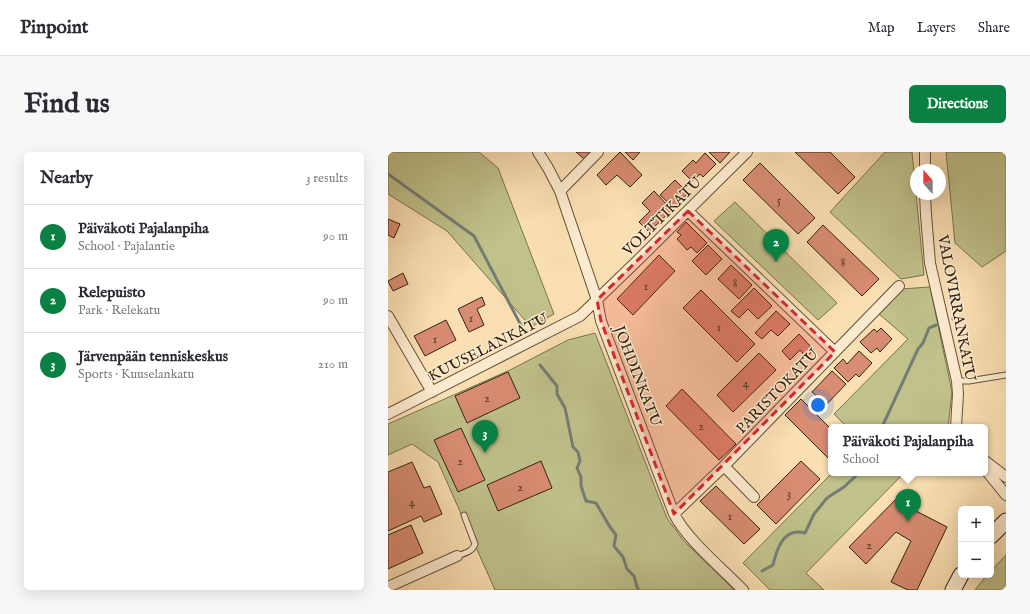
<!DOCTYPE html>
<meta charset="utf-8">
<style>
:root{--surface:#fff;--page:#f7f7f7;--text:#2b2b33;--muted:#7c7c81;--line:#e1e1e2;--accent:#0b8043}
body{margin:0;font-family:"IM FELL English",serif;background:var(--page);color:var(--text)}
.controls{position:absolute;right:12px;bottom:12px;display:grid;overflow:hidden;border-radius:6px;box-shadow:0 4px 16px #0002}
.controls button{width:36px;height:36px;display:grid;place-items:center;padding:0;border:0;border-bottom:1px solid var(--line);background:var(--surface);color:var(--text);font:20px sans-serif}
.compass{position:absolute;left:522px;top:12px;width:36px;height:36px;border-radius:50%;background:var(--surface);box-shadow:0 4px 16px #0002;rotate:339deg}
.you{position:absolute;left:430px;top:253px;width:14px;height:14px;margin:-10px;border:3px solid #fff;border-radius:50%;background:#1a73e8;box-shadow:0 0 0 6px #1a73e833}
.badge{display:grid;place-items:center;width:26px;height:26px;border-radius:50%;background:var(--accent);color:#fff;font-size:13px;font-weight:700}
.pin{position:absolute;translate:-50% -33px;filter:drop-shadow(0 1px 2px #0008)}
.pin::after{content:'';position:absolute;top:21px;width:14px;height:12px;background:inherit;clip-path:polygon(0 0,100% 0,50% 100%)}
.popup{position:absolute;left:440px;top:272px;width:160px;height:52px;box-sizing:border-box;display:grid;place-content:center;border-radius:6px;background:var(--surface);filter:drop-shadow(0 1px 3px #0005);font-size:13px;white-space:nowrap;color:var(--muted)}
.popup b{font-size:15px;color:var(--text)}
.popup::after{content:'';position:absolute;left:50%;top:100%;margin-left:-8px;border:8px solid transparent;border-top-color:var(--surface)}
.list{margin:0;padding:0;list-style:none}
h2{display:flex;justify-content:space-between;align-items:center;height:52px;margin:0;padding:0 16px;font-size:17px}
h2 small{font-size:13px;font-weight:400;color:var(--muted)}
.list li{display:grid;grid-template-columns:26px 1fr auto;gap:12px;align-items:center;box-sizing:border-box;height:64px;padding:0 16px;border-top:1px solid var(--line)}
.list b{display:block;font-size:15px;white-space:nowrap}
.list p{margin:0;font-size:13px;white-space:nowrap;color:var(--muted)}
.list em{font-size:13px;font-style:normal;color:var(--muted)}
.map{position:relative;flex:none;width:618px;height:438px;overflow:hidden;border-radius:6px}
header{display:flex;align-items:center;gap:24px;box-sizing:border-box;height:56px;padding:0 20px;background:var(--surface);border-bottom:1px solid var(--line)}
header strong{font-size:19px}
nav{display:flex;gap:22px;margin-inline-start:auto;font-size:14px}
.intro{display:flex;align-items:center;justify-content:space-between;box-sizing:border-box;height:96px;padding:0 24px}
h1{margin:0;font-size:28px}
.button{padding:10px 18px;border-radius:6px;background:var(--accent);color:#fff;font-size:14px;font-weight:700}
main{display:flex;gap:24px;padding:0 24px}
aside{flex:1;background:var(--surface);border-radius:6px;box-shadow:0 4px 16px #0002}
.map>svg:first-child{display:block}
.green{fill:#c0c18b;stroke:#7a7250}
.lines{fill:none;stroke-linecap:round;stroke-linejoin:round}
.stream{stroke:#757e75;stroke-width:3}
.building{fill:#d88c72;stroke:#332214}
.lane-casing{stroke:#65513c;stroke-width:7}
.street-casing{stroke:#65513c;stroke-width:12}
.secondary-casing{stroke:#332214;stroke-width:17}
.lane{stroke:#fceace;stroke-width:5}
.street{stroke:#fceace;stroke-width:10}
.secondary{stroke:#fceace;stroke-width:15}
.marked{fill:#d62828;fill-opacity:0.2;stroke:#d62828;stroke-width:3;stroke-dasharray:8 5;stroke-linejoin:round}
.labels{text-anchor:middle;stroke-width:3;stroke-linejoin:round;paint-order:stroke}
.number-label{font-size:13px;fill:#5c3c2c}
.street-label{font-size:15px;fill:#332214;stroke:#fceace}
</style>
<header>
<strong>Pinpoint</strong>
<nav><a>Map</a><a>Layers</a><a>Share</a></nav>
</header>
<div class="intro"><h1>Find us</h1><a class="button">Directions</a></div>
<main>
<aside>
<h2>Nearby<small>3 results</small></h2>
<ul class="list">
<li><span class="badge">1</span><div><b>Päiväkoti Pajalanpiha</b><p>School · Pajalantie</p></div><em>90 m</em></li>
<li><span class="badge">2</span><div><b>Relepuisto</b><p>Park · Relekatu</p></div><em>90 m</em></li>
<li><span class="badge">3</span><div><b>Järvenpään tenniskeskus</b><p>Sports · Kuuselankatu</p></div><em>210 m</em></li>
</ul>
</aside>
<div class="map">
<svg width="618" height="438" viewBox="0 0 618 438">
<rect width="100%" height="100%" fill="#fadfb3"/>
<filter id="stains"><feTurbulence type="fractalNoise" baseFrequency=".005" numOctaves="4"/><feColorMatrix values="0 0 0 0 .2 0 0 0 0 .09 0 0 0 0 .02 0 0 0 .5 -.17"/></filter>
<radialGradient id="worn" r=".72"><stop offset=".6" stop-color="#630" stop-opacity="0"/><stop offset="1" stop-color="#630" stop-opacity=".3"/></radialGradient>
<path class="green" d="M0 0H91L110 16 166 162 143 175 59 79 0 42Z
M497 0H524L536 123 513 127 442 60Z
M558 0H618V99L594 115 567 91Z
M347 50 449 151 430 168 326 69Z
M542 135 564 240 560 275H459L446 262 520 187 490 161 513 137Z
M207 181 279 366 295 388 346 438H107L50 310 24 292 0 303V272L122 218 180 188Z
M444 321H516L418 421 436 438H382L355 411Z
M618 403V438H587L599 423H603V419Z"/>
<g class="lines">
<path class="stream" d="M0 22 86 84 137 181
M565 167 570 166
M152 213 169 234V242L177 256 185 295 190 300 192 309 189 316 193 325V334L198 349 208 351 222 375 228 383 226 394 235 405 239 417 246 424 249 435 251 438
M494 275 530 197 535 191 541 176 548 173
M374 419 385 413C389 396 396 375 417 381L426 362 439 346 456 335 471 321"/>
</g>
<path class="building" d="M188 0H202L196 7Z
M232 0 254 23 242 35 229 23 218 33 209 23Z
M237 0H252L245 8Z
M321 0H342L332 11Z
M407 0H442L467 25 450 42Z
M317 1 328 12 315 25 312 22 304 29 294 19 305 8 308 11Z
M372 11 427 66 410 82 355 28Z
M287 28 300 41 286 56 272 43Z
M266 39 284 58 261 80 251 70 262 59 254 51Z
M0 67 12 72 6 86 0 83Z
M298 70 319 91 309 101 303 95 299 98 289 87 293 83 289 80Z
M435 73 491 127 474 144 419 90Z
M320 93 334 107 318 123 304 109Z
M271 103 287 119 245 163 229 147Z
M343 113 364 133 351 147 330 127Z
M15 121 20 132 5 139 0 129Z
M366 136 384 154 370 167 360 157 351 166 343 159Z
M313 138 367 192 349 210 295 156Z
M94 145 97 153 89 157 96 173 81 180 70 157Z
M388 159 402 172 390 184 383 178 374 187 367 181Z
M58 168 68 188 37 204 26 184Z
M493 176 504 187 492 200 489 196 483 201 472 190 486 177 489 180Z
M411 182 426 198 418 205 412 198 402 208 394 199Z
M471 199 484 211 471 225 468 222 460 230 446 216 455 207 459 212Z
M371 201 388 218 345 260 329 243Z
M444 219 458 232 438 253 424 240Z
M120 220 132 246 79 271 67 244Z
M294 237 348 292 331 308 278 254Z
M413 247 443 277V309L397 263Z
M73 276 97 328 70 340 46 288Z
M153 309 164 336 110 359 99 333Z
M413 309 432 327 388 372 369 353Z
M24 310 36 336 42 334 54 362 36 370 33 364 0 379V320Z
M328 334 372 377 356 392 312 349Z
M513 342 528 359 559 375 529 438H520L503 430 523 389 508 380 478 412 461 395Z
M23 373 35 401 0 417V383Z"/>
<g class="lines">
<defs>
<path id="lane" d="M569 229H581L618 223
M69 404C77 401 84 400 87 392L76 363"/>
<path id="street" d="M150 0 160 16 172 39 209 148 213 169 286 362C300 389 334 416 355 438
M537 0V18
M172 39 210 0
M537 42 538 63 542 111 569 229 570 242 568 275
M300 59 447 200
M0 164 44 240
M0 262 192 164 250 108 359 0
M597 309 618 325
M336 314 366 345
M597 317 618 343
M286 362 336 314 511 134
M0 435 69 404"/>
<path id="secondary" d="M603 384 618 369
M565 438 573 423"/>
</defs>
<use href="#lane" class="lane-casing"/>
<use href="#street" class="street-casing"/>
<use href="#secondary" class="secondary-casing"/>
<use href="#lane" class="lane"/>
<use href="#street" class="street"/>
<use href="#secondary" class="secondary"/>
</g>
<path class="marked" d="M300 59 447 200 286 362 213 169 209 148Z"/>
<g class="labels">
<g class="number-label">
<text x="391" y="52">5</text>
<text x="455" y="114">8</text>
<text x="347" y="135">8</text>
<text x="258" y="138">1</text>
<text x="83" y="170">1</text>
<text x="331" y="179">1</text>
<text x="47" y="191">1</text>
<text x="358" y="235">4</text>
<text x="99" y="250">2</text>
<text x="313" y="278">2</text>
<text x="72" y="313">2</text>
<text x="132" y="339">2</text>
<text x="401" y="345">3</text>
<text x="24" y="354">4</text>
<text x="342" y="368">1</text>
<text x="481" y="397">2</text>
</g>
<g class="street-label">
<text transform="translate(274 64) rotate(-45)" y="5">VOLTTIKATU</text>
<text transform="translate(569 156) rotate(79)" y="5">VALOVIRRANKATU</text>
<text transform="translate(100 195) rotate(-27)" y="5">KUUSELANKATU</text>
<text transform="translate(250 224) rotate(69)" y="5">JOHDINKATU</text>
<text transform="translate(389 239) rotate(-46)" y="5">PARISTOKATU</text>
</g>
</g>
<rect width="100%" height="100%" filter="url(#stains)"/>
<rect width="100%" height="100%" fill="url(#worn)"/>
</svg>
<div class="controls">
<button>+</button>
<button>−</button>
</div>
<svg class="compass" viewBox="-18 -18 36 36"><path d="M0-13l5 13h-10z" fill="#e53935"/><path d="M0 13l5-13h-10z" fill="#7c7c81"/></svg>
<div class="you"></div>
<div class="pin badge" style="left:520px;top:370px">1</div>
<div class="popup"><b>Päiväkoti Pajalanpiha</b>School</div>
<div class="pin badge" style="left:388px;top:110px">2</div>
<div class="pin badge" style="left:97px;top:301px">3</div>
</div>
</main>
